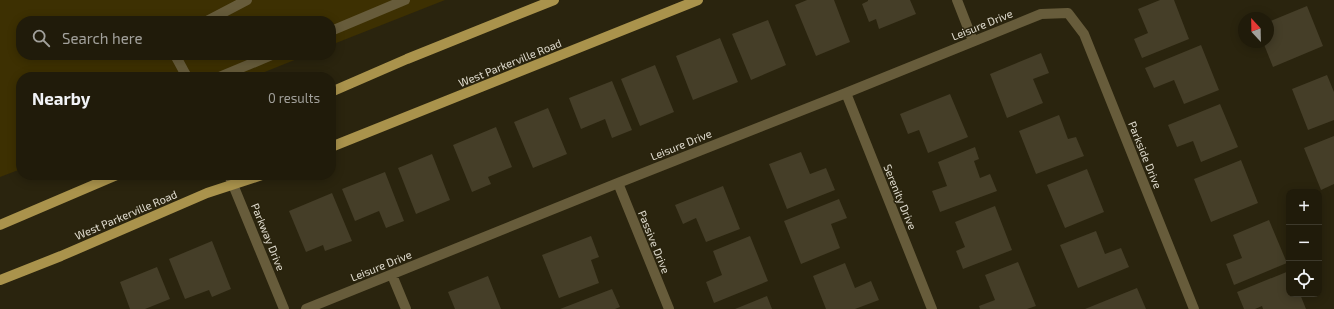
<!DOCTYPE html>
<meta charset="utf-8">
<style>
:root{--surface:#201b0a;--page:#282413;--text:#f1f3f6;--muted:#a2a19c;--line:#3d392b}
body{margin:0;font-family:"Exo 2",sans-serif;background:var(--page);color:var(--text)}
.controls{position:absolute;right:12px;bottom:12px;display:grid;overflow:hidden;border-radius:8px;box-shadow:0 2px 10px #0003}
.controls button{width:36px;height:36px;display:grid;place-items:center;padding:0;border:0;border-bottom:1px solid var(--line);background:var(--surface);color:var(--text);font:20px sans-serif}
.compass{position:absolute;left:1238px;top:12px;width:36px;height:36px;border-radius:50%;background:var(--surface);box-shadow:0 2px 10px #0003;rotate:338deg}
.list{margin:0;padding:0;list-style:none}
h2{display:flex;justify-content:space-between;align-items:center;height:52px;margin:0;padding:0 16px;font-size:17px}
h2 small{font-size:13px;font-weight:400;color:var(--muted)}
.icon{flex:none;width:22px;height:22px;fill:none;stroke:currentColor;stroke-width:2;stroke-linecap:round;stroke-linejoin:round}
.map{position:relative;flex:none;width:1334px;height:309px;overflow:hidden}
.search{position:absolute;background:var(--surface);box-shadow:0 2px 10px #0003;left:16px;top:16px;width:320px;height:44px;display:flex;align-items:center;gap:10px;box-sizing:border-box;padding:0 14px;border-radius:16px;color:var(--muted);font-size:15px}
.panel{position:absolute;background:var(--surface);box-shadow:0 2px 10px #0003;left:16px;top:72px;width:320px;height:108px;border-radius:16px}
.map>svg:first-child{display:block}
.green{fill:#3d3002}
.building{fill:#453e28}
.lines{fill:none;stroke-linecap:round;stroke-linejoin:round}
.minor{stroke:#675c3b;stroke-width:10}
.major{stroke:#aa934c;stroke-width:10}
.labels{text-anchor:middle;stroke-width:3;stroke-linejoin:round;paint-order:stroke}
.street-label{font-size:11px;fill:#e1ddd0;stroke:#2a240e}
</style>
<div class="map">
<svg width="1334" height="309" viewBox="0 0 1334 309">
<rect width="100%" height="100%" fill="#2a240e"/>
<path class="green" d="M0 0H445L331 45V21H21V55H307L252 77H21V169L0 177Z"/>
<path class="building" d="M807 0H834L850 42 816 56 795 5Z
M868 0H910L916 14 879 29 876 19 869 22 862 4 868 1Z
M1160 0H1174L1189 39 1142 58 1134 39 1148 33 1138 9Z
M1307 6 1323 46 1273 67 1263 42H1268V22Z
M768 20 786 65 751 80 732 34Z
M720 38 738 82 693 100 676 56Z
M1201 45 1219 90 1184 104 1174 80 1154 88 1145 68Z
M1041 53 1049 73 1033 79 1043 103 1007 118 990 74Z
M655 65 674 112 640 126 621 79Z
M1327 75 1334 92V120L1308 130 1292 89Z
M612 81 632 130 612 138 605 119 581 129 569 98Z
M950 94 968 137 928 153 919 130 908 134 900 114Z
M1220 104 1238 147 1201 162 1193 141 1177 147 1168 125Z
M548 108 567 154 533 168 514 122Z
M1059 115 1068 139 1076 137 1084 156 1036 174 1019 131Z
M496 127 512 167 488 177 491 184 472 192 453 145Z
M1334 136V184L1321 190 1304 148Z
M975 147 979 159 974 161 980 178 990 174 997 191 940 212 932 191 947 186 938 162Z
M801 152 810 174 826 168 835 190 787 209 769 164Z
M432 154 450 200 416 214 398 168Z
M1241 160 1258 203 1211 222 1194 179Z
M1087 169 1104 212 1065 228 1047 185Z
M385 172 404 221 386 228 379 211 355 221 342 189Z
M723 186 740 229 706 242 696 218 683 224 675 205Z
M332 193 352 241 325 251 323 245 306 252 289 211Z
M839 199 847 218 831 224 840 248 801 264 784 221Z
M995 206 1012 250 963 269 956 251 965 247 955 222Z
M1269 220 1287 263 1234 285 1226 264 1242 258 1233 235Z
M1096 231 1105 254 1121 248 1129 267 1078 288 1060 245Z
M591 236 599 257 591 260 599 283 559 298 542 255Z
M750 236 768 281 714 303 706 282 722 275 713 251Z
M212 241 231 289 212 297 209 290 185 299 169 259Z
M1018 262 1036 306 1027 309H980L979 306 995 300 985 275Z
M845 263 855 288 871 281 879 300 855 309H826L813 276Z
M157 267 170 299 145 309H130L120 282Z
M1289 271V294H1300L1306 309H1263L1262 306 1255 309H1244L1237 292Z
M488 276 501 309H455L448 292Z
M1137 288 1146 309H1085Z
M612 289 620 307 615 309H560Z
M767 296 772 309H735Z"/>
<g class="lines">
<path class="minor" d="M957 0 973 41
M207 21 247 0
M331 31 405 0
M175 55 187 77
M219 77 272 55
M846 93 932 309
M229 175 284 309
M618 183 669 309
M392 275 406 309
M306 309 618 183 846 93 1041 14 1068 13 1084 34 1194 309"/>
<path class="major" d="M331 92 407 59 554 0
M331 147 698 0
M0 225 117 175
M0 280 61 256 207 193 262 175"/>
</g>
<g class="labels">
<g class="street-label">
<text transform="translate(982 25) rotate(-22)" y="4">Leisure Drive</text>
<text transform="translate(510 63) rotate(-22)" y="4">West Parkerville Road</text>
<text transform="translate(681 145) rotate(-22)" y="4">Leisure Drive</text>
<text transform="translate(1145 155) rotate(68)" y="4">Parkside Drive</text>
<text transform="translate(900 197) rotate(68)" y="4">Serenity Drive</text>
<text transform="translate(126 215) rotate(-23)" y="4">West Parkerville Road</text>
<text transform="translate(268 237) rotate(68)" y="4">Parkway Drive</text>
<text transform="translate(654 242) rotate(68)" y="4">Passive Drive</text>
<text transform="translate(381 266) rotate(-22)" y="4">Leisure Drive</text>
</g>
</g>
</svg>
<div class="controls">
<button>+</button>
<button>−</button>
<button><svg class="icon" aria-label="locate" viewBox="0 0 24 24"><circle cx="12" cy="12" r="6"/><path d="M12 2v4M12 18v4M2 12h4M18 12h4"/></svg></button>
</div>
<svg class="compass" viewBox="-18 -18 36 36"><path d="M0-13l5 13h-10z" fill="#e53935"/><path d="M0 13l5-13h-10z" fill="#a2a19c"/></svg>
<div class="search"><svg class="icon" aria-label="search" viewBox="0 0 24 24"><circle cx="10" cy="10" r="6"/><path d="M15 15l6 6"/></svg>Search here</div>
<section class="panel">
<h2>Nearby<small>0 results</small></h2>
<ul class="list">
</ul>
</section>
</div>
